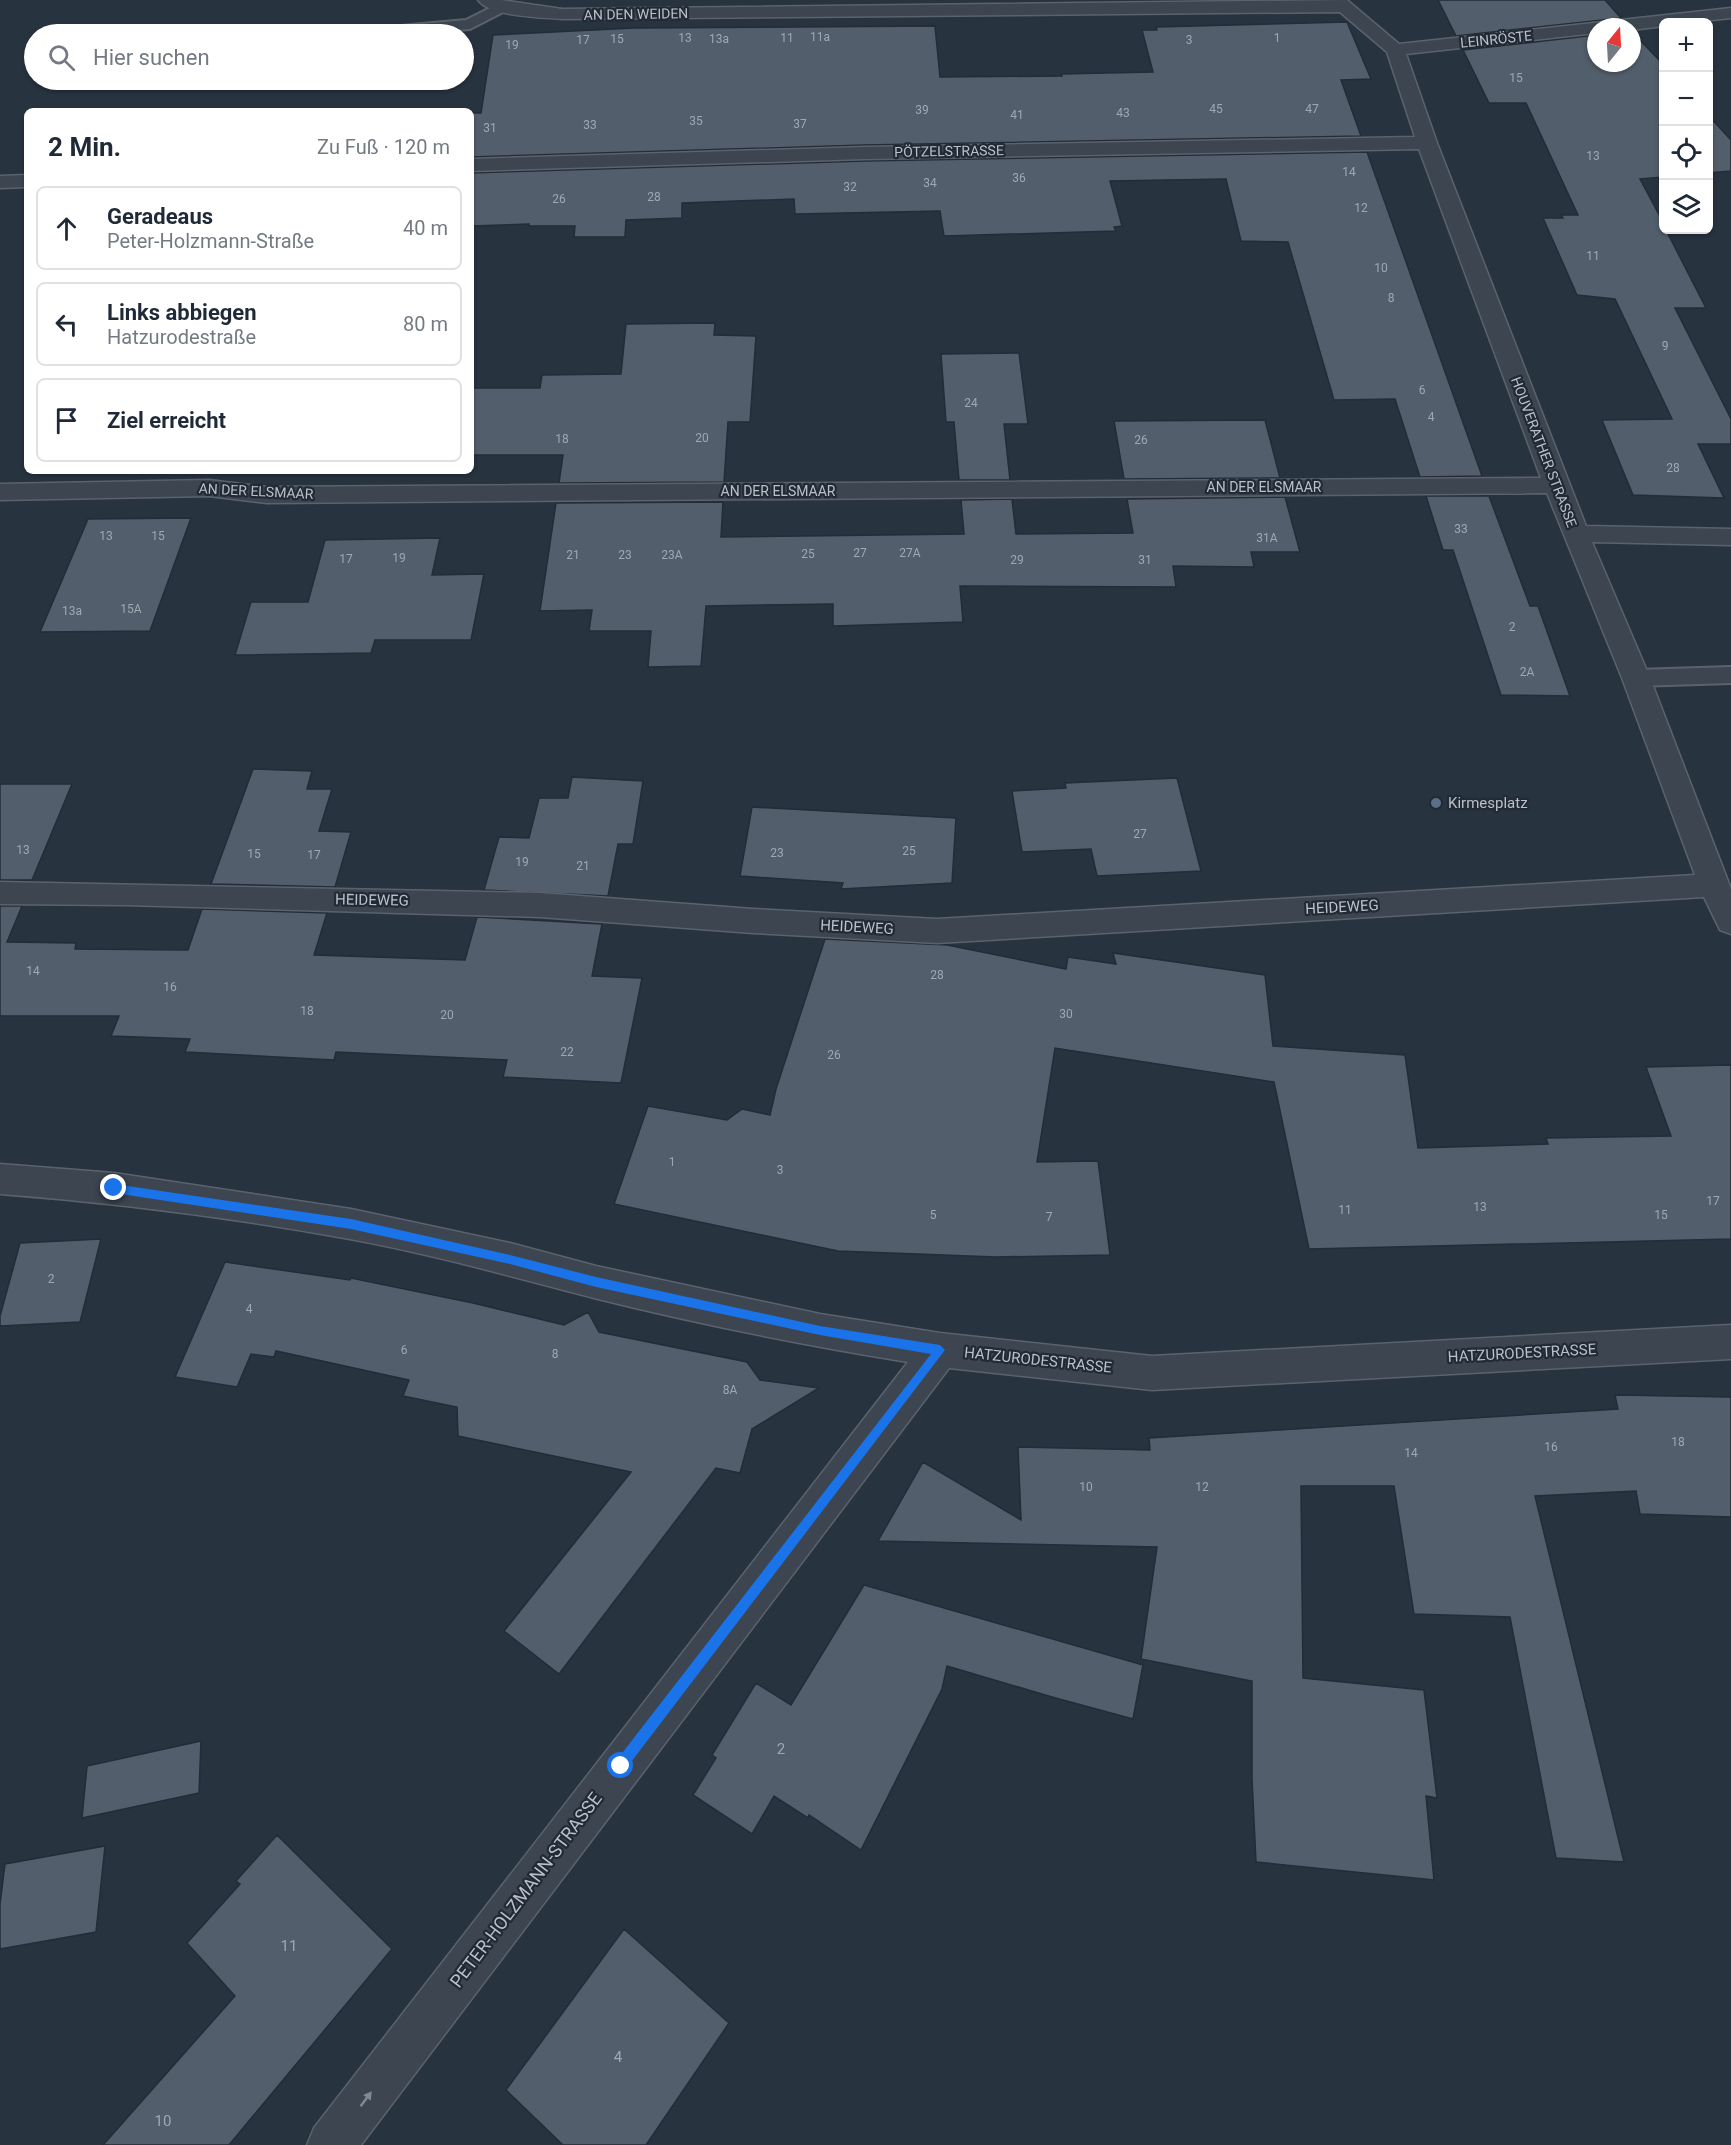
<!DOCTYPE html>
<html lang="de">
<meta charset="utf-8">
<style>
:root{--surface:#fff;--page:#f2f2f3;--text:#1f2937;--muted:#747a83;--line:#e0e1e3}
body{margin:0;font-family:Roboto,sans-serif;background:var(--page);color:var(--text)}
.controls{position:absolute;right:18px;top:18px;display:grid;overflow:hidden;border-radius:9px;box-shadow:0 2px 4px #0004}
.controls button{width:54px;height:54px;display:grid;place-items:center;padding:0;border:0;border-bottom:2px solid var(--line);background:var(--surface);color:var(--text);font:30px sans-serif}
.compass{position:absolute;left:1587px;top:18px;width:54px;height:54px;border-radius:50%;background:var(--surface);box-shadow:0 2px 4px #0004;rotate:18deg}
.stop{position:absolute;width:18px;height:18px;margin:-14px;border:4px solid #1a73e8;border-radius:50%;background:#fff}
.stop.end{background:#1a73e8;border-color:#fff;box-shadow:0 2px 6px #0008}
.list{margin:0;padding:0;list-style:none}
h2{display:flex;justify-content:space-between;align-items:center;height:78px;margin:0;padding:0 24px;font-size:26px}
h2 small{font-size:20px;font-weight:400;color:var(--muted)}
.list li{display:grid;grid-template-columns:39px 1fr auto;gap:18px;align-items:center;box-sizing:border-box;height:84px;margin:0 12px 12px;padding:0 12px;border:2px solid var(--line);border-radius:9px}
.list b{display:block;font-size:22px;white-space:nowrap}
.list p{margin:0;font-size:20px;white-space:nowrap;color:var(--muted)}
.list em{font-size:20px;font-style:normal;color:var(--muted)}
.icon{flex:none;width:33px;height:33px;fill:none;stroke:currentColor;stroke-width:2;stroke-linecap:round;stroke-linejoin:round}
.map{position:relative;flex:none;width:1731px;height:2145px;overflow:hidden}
.search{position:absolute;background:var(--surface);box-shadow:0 2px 4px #0004;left:24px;top:24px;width:450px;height:66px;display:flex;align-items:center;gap:15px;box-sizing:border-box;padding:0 21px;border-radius:33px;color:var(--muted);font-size:22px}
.panel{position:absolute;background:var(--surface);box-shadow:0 2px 4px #0004;left:24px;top:108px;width:450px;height:366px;border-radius:9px}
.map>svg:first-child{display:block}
.building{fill:#525e6b;stroke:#232c37;stroke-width:1.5}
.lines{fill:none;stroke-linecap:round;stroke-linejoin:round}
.lane-casing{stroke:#5a636d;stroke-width:4}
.street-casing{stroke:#5a636d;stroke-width:3}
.lane{fill:#3c4550;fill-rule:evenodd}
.street{fill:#3c4550;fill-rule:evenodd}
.oneway{fill:#818993}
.route{fill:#1a73e8}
.service-dot{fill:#5c6f8a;stroke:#212a35;stroke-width:2}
.labels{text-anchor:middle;stroke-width:4.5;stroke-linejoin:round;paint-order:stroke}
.number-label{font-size:12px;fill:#9fa8b2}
.far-street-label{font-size:14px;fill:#b9c0ca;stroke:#212a35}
.poi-label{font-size:15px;fill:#b9c0ca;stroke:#212a35;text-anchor:start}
.street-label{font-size:15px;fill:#b9c0ca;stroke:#212a35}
.near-number-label{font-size:15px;fill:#9fa8b2}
.near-street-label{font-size:18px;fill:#b9c0ca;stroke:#212a35}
</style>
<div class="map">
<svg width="1731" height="2145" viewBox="0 0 1731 2145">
<rect width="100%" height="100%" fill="#283340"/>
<path class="building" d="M1438 0H1605L1621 18 1456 36Z
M1347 22 1371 79 1341 80 1361 136 865 145 471 157V113H481L493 35 634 28 935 26 940 77 1062 76 1061 74 1153 72 1142 30H1157L1156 27Z
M1632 32 1664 65V177L1640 179 1664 224V230H1666L1706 308H1675L1731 419V444H1698L1724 498 1633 495 1602 420 1672 419 1615 299 1577 295 1543 218H1563L1561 215H1578L1526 103H1489L1463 50 1596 35V63H1632Z
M1708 115 1731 140V171L1708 173Z
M1367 152 1482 476 1420 477 1395 399 1334 400 1288 242 1241 241 1226 179 1110 181 1122 226 1114 227 1116 231 944 236 940 211 795 214 794 199 682 203V218L626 220 625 237H574L575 226H529V224L471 226V173L865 161Z
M715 323 714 335 756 336 750 422H728L724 482 559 483 563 455H471V388H540L542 375 621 374 626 324Z
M1019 353 1028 424H1004L1010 480H959L954 422H946L941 354Z
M1265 420 1280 478 1124 479 1114 421Z
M1426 496H1489L1530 606H1538L1570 696 1501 695 1453 550H1443Z
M1285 497 1300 552H1251L1254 567 1173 566 1176 587 960 586 963 622 833 626V604L706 606 701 666 648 667 651 631H589L592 610 540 611 556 503 723 502 721 537 964 534 961 500 1012 499 1016 534 1133 533 1127 499Z
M191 518 150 631 40 632 88 519Z
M440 538 432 575 484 574 471 640H375L371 653 235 655 251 602H308L325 540Z
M253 769 312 771 307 789H332L319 831 351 832 335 887 211 884Z
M572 777 643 781 633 844H618L608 896 484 890 499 837 529 838 539 798H568Z
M1177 778 1201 871 1097 876 1091 849 1022 852 1012 791 1066 788 1065 783Z
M0 784H72L32 880H0Z
M752 807 956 818 952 883 841 889 843 883 740 876Z
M0 906H22L7 942 76 943 75 949 188 950 202 909 327 913 314 955 465 960 477 917 602 924 592 976 642 978 621 1083 503 1077 507 1060 336 1052 334 1060 185 1052 190 1039 111 1036 119 1016H0Z
M825 939 947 945 1066 969 1068 957 1116 964 1113 953 1265 975 1273 1046 1405 1055 1418 1148 1548 1144 1546 1138 1671 1136 1646 1067 1731 1065V1239L1309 1249 1274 1082 1055 1048 1037 1162 1098 1161 1110 1255 996 1257 838 1251 614 1204 648 1106 727 1120 742 1109 770 1115 776 1089Z
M101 1239 80 1322 0 1326V1316L20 1243Z
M225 1262 350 1280 351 1278 473 1303 564 1325 588 1312 599 1332 747 1362 760 1380 819 1388 752 1429 740 1473 716 1468 559 1674 504 1631 631 1472 458 1436 457 1407 403 1396 409 1380 276 1351 274 1357 251 1354 237 1387 175 1377Z
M1615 1395 1731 1397V1517L1640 1514 1636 1491 1535 1496 1624 1862 1556 1858 1510 1617 1414 1614 1394 1486H1301L1303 1678 1424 1690 1437 1798 1426 1796 1434 1880 1256 1862 1252 1779V1681L1141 1659 1157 1547 878 1541 923 1462 1021 1520 1018 1447 1150 1450 1149 1438 1618 1409Z
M864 1585 1143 1665 1133 1719 1052 1697 947 1666 942 1689 861 1850 809 1815 808 1818 774 1796 752 1834 693 1795 716 1758 712 1755 756 1683 791 1705Z
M201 1741 199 1793 82 1818 87 1766Z
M277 1835 392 1949 229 2145H103L235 1996 187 1943 240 1884 236 1881Z
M105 1846 96 1932 0 1949V1904L5 1864Z
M624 1929 729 2023 646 2145H563L506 2090Z"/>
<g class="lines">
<defs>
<path id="lane" d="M502 2 510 7 507 10 470 29 410 34H359L367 29 466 20Z
M1731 667V683L1636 686 1628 684 1624 678 1628 672 1636 670Z"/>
<path id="street" d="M478 0H501L562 9 1347 0 1399 44 1731 8V18L1694 22H1664V26L1632 30V27H1596V33L1406 54 1437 143 1586 526 1731 529V545L1592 542 1650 678 1731 889V934L1720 930 1704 897 937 943 753 933 540 917 126 905 0 904V882L540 893 753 909 937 919 1695 875 1622 678 1547 493 267 503 209 496 0 500V484L209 480 267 487 1541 478 1419 149 865 159 471 171V159L865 147 1415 137 1387 52 1340 12 562 19C541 17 491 17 478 0Z
M27 175V187L0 188V176Z
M0 1164 114 1173 351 1209 510 1243 596 1266 820 1314 940 1333 1152 1356 1731 1325V1359L1152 1390 949 1368 361 2145H307L314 2128 908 1362C803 1345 698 1324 594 1298 513 1277 432 1254 350 1239 234 1218 117 1203 0 1194Z"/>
</defs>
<use href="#lane" class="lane-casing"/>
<use href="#street" class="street-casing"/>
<use href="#lane" class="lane"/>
<use href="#street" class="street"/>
</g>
<defs><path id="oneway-solid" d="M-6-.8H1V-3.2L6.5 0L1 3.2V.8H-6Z" transform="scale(1.5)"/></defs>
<use class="oneway" href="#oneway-solid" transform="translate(366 2099) rotate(-53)"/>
<path class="route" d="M114 1184 351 1219 510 1255 596 1277 820 1326 940 1345 945 1350 625 1770 621 1772 616 1770 615 1766 616 1761 931 1354 820 1335 596 1287 510 1264 351 1229 114 1193 109 1188Z"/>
<circle class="service-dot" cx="1436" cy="803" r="6"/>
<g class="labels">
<g class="number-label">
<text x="820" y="41">11a</text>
<text x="685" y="42">13</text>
<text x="787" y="42">11</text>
<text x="1277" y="42">1</text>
<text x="617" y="43">15</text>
<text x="719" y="43">13a</text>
<text x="583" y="44">17</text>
<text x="1189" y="44">3</text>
<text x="512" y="49">19</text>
<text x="1516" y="82">15</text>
<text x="1216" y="113">45</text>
<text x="1312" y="113">47</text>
<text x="922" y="114">39</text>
<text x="1123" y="117">43</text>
<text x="1017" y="119">41</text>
<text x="696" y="125">35</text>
<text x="800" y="128">37</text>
<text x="590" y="129">33</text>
<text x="490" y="132">31</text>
<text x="1593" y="160">13</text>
<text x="1349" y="176">14</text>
<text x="1019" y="182">36</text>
<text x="930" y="187">34</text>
<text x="850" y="191">32</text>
<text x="654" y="201">28</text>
<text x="559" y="203">26</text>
<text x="1361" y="212">12</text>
<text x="1593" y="260">11</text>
<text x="1381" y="272">10</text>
<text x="1391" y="302">8</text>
<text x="1665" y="350">9</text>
<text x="1422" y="394">6</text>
<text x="971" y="407">24</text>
<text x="1431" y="421">4</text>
<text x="702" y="442">20</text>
<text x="562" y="443">18</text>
<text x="1141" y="444">26</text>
<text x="1673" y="472">28</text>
<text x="1461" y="533">33</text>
<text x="106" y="540">13</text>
<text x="158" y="540">15</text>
<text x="1267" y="542">31A</text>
<text x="860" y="557">27</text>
<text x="910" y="557">27A</text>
<text x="808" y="558">25</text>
<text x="573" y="559">21</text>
<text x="625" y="559">23</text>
<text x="672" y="559">23A</text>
<text x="399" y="562">19</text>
<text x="346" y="563">17</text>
<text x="1017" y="564">29</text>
<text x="1145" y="564">31</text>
<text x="131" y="613">15A</text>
<text x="72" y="615">13a</text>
<text x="1512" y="631">2</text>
<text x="1527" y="676">2A</text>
<text x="1140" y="838">27</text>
<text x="23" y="854">13</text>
<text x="909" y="855">25</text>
<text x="777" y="857">23</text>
<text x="254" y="858">15</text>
<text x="314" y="859">17</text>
<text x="522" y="866">19</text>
<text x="583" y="870">21</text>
<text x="33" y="975">14</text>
<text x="937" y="979">28</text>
<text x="170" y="991">16</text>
<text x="307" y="1015">18</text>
<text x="1066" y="1018">30</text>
<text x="447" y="1019">20</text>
<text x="567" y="1056">22</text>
<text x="834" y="1059">26</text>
<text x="672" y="1166">1</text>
<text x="780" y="1174">3</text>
<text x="1713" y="1205">17</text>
<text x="1480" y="1211">13</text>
<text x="1345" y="1214">11</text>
<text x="933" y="1219">5</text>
<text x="1661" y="1219">15</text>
<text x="1049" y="1221">7</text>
<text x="51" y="1283">2</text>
<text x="249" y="1313">4</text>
<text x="404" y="1354">6</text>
<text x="555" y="1358">8</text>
<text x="730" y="1394">8A</text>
<text x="1678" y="1446">18</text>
<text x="1551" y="1451">16</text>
<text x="1411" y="1457">14</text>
<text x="1086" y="1491">10</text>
<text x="1202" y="1491">12</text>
</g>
<g class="far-street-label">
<text transform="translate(636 14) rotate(-1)" y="5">AN DEN WEIDEN</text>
<text transform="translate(1496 39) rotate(-6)" y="5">LEINRÖSTE</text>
<text transform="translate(949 151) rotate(-1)" y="5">PÖTZELSTRASSE</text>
<text transform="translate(1544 452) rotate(69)" y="5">HOUVERATHER STRASSE</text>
<text x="1264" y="492">AN DER ELSMAAR</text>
<text transform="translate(256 491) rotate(3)" y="5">AN DER ELSMAAR</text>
<text x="778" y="496">AN DER ELSMAAR</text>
</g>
<g class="poi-label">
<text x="1448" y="808">Kirmesplatz</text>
</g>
<g class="street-label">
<text transform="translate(372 900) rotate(1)" y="5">HEIDEWEG</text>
<text transform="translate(1342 907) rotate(-3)" y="5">HEIDEWEG</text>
<text transform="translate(857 927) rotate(3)" y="5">HEIDEWEG</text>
<text transform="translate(1522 1353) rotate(-3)" y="5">HATZURODESTRASSE</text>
<text transform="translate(1038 1360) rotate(6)" y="5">HATZURODESTRASSE</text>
</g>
<g class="near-number-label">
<text x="781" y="1754">2</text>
<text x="289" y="1951">11</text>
<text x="618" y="2062">4</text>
<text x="163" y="2126">10</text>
</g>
<g class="near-street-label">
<text transform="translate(526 1890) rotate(-53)" y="6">PETER-HOLZMANN-STRASSE</text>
</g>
</g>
</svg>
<div class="controls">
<button>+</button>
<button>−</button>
<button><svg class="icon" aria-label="locate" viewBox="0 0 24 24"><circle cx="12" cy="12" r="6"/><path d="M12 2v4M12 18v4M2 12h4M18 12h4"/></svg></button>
<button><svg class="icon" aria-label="layers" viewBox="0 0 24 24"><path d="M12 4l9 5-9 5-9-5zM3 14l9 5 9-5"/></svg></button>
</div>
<svg class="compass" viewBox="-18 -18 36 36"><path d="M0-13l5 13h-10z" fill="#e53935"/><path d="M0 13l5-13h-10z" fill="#747a83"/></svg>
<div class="stop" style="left:621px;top:1766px"></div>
<div class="stop end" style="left:114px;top:1188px"></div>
<div class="search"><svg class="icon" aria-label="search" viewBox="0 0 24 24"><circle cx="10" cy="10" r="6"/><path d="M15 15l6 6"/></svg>Hier suchen</div>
<section class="panel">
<h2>2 Min.<small>Zu Fuß · 120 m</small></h2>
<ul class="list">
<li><svg class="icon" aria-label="ahead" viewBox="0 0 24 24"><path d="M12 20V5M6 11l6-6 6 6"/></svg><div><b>Geradeaus</b><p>Peter-Holzmann-Straße</p></div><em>40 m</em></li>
<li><svg class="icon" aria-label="left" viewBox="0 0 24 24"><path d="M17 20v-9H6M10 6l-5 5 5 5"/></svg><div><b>Links abbiegen</b><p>Hatzurodestraße</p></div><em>80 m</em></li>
<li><svg class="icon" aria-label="arrive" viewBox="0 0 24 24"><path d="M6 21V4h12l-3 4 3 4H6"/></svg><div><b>Ziel erreicht</b></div></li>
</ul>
</section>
</div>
